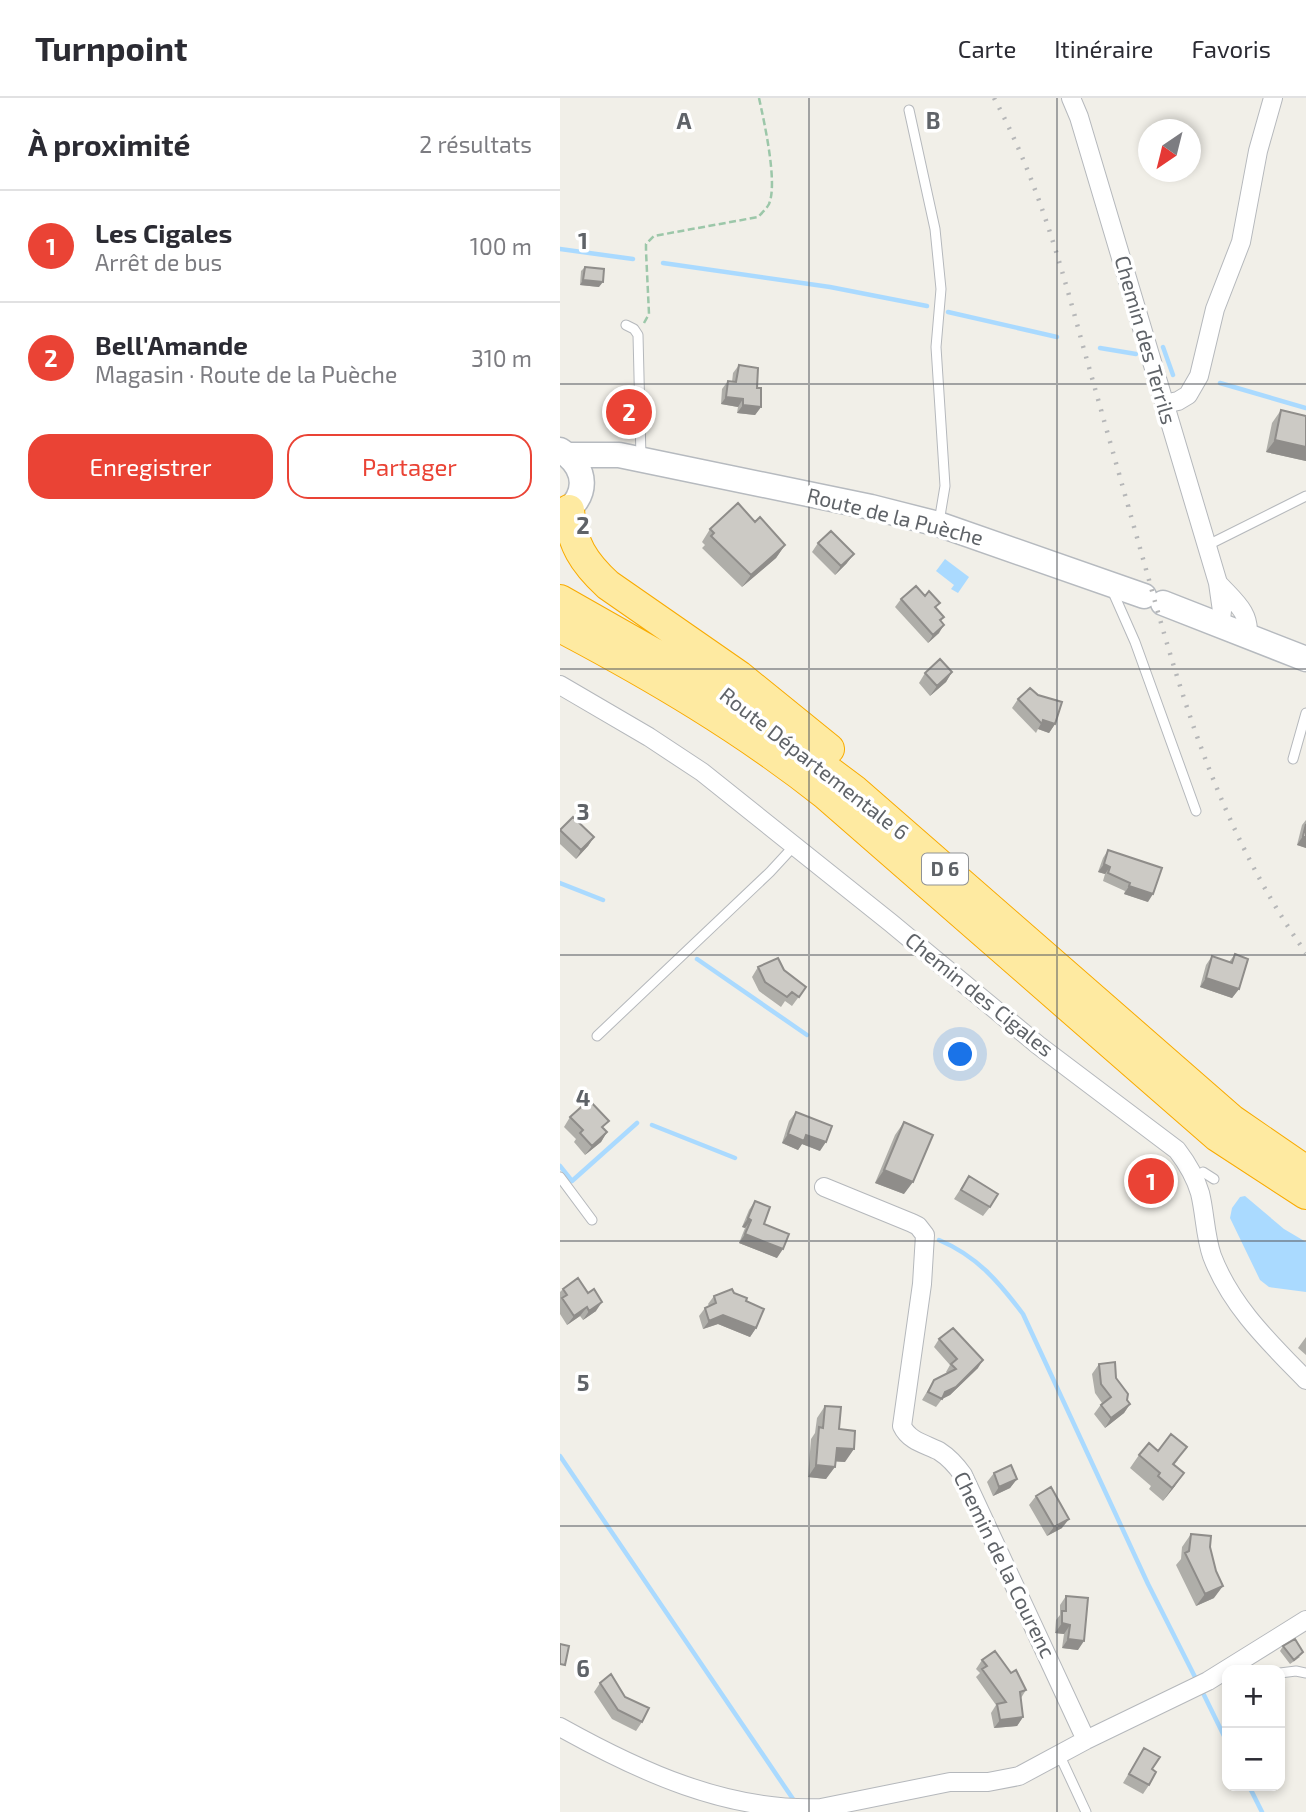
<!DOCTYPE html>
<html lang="fr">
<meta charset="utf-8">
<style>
:root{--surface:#fff;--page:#f2f2f3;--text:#2b2b33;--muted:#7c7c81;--line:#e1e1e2;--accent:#ea4335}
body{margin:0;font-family:"Exo 2",sans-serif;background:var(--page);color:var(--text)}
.controls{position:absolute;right:21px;bottom:21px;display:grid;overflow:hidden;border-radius:14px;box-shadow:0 4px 10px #0003}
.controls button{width:63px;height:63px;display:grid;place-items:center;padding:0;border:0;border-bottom:2px solid var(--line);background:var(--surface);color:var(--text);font:35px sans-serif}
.compass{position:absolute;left:578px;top:21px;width:63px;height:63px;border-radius:50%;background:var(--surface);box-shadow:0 4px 10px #0003;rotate:215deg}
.you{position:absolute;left:401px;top:957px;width:24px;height:24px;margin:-18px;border:5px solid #fff;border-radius:50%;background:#1a73e8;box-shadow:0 0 0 10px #1a73e833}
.badge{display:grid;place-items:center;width:46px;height:46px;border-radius:50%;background:var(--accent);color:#fff;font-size:23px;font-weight:700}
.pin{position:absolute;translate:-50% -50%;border:4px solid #fff;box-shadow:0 2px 7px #0006}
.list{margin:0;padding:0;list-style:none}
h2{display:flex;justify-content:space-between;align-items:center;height:91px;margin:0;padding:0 28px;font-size:30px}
h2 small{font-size:23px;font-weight:400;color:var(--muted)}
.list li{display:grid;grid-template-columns:46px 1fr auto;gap:21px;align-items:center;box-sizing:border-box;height:112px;padding:0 28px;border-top:2px solid var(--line)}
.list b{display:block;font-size:26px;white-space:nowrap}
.list p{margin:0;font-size:23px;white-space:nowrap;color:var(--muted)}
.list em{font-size:23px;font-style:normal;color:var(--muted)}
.actions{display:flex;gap:14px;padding:21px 28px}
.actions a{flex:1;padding:16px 0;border:2px solid var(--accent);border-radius:21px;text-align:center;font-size:24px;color:var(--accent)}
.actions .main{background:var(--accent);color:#fff}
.map{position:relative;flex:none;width:746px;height:1714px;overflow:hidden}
header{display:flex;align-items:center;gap:42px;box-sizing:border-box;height:98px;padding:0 35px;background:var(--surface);border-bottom:2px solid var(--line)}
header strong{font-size:33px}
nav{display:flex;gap:38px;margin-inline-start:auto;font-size:24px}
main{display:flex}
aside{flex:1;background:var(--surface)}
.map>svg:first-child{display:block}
.water{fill:#aadaff}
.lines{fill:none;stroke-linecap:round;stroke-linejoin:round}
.stream{stroke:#aadaff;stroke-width:4.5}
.service-casing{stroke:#b5b8bc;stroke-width:11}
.minor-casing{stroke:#b5b8bc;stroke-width:20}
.secondary-casing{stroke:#b6babf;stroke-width:27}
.trunk-casing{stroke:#f9ab00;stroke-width:32}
.path{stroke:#9cc7a9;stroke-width:2.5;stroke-dasharray:7 3.5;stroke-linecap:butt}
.service{stroke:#fff;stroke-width:9}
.minor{stroke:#fff;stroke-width:18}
.secondary{stroke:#fff;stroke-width:24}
.trunk{stroke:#feeaa1;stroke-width:30}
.rail{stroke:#b6b7b8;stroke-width:4.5;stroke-dasharray:2 9;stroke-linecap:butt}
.wall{fill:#afaea9}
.shaded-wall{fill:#8f8d8a}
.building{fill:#cccac5;stroke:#8f8d8a;stroke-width:2}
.grid{fill:none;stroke:#5f6368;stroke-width:2;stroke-opacity:0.55}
.labels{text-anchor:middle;stroke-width:7;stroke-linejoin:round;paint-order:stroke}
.shield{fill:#fff;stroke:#8f9295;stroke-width:2}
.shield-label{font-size:19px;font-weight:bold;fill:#5f6368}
.street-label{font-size:21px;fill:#5f6368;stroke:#fff}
.grid-label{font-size:23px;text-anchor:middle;font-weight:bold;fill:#5f6368;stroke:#fff;stroke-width:7;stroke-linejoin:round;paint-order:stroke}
</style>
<header>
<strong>Turnpoint</strong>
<nav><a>Carte</a><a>Itinéraire</a><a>Favoris</a></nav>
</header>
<main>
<aside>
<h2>À proximité<small>2 résultats</small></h2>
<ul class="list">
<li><span class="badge">1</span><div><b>Les Cigales</b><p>Arrêt de bus</p></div><em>100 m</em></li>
<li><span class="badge">2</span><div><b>Bell'Amande</b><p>Magasin · Route de la Puèche</p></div><em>310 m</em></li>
</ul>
<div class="actions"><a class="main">Enregistrer</a><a>Partager</a></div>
</aside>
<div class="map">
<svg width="746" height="1714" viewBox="0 0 746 1714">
<rect width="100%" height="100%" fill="#f1efe8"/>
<path class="water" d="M385 461 409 479 398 495 391 491 394 487 376 473Z
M685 1098 724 1131 746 1144V1194L709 1189 700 1182 670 1120 672 1110 680 1099Z"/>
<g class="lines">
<path class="stream" d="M0 151 73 161
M103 165 270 189 367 208
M388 214 497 239
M603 249 613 277
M540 250 576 256
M660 285 746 310
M0 785 43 802
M137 861 247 937
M92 1027 175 1060
M0 1068 12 1083 77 1025
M379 1142C417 1158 439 1184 463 1216L588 1486 635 1579
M0 1358 233 1701
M644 1597 667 1644
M689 1688 702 1714"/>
<defs>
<path id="service" d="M349 12 375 131 381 191 376 249 385 388 379 424
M66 227 74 231 78 237 81 360
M646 448 746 398
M552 492 575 544 636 713
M733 661 746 615
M37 938 210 774 234 748
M643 1074 654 1081
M0 1079 32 1122
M720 1575 736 1573 746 1575
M499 1656 526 1714"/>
<path id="minor" d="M511 0 519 19 658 485
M604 306 618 303 628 297 639 278 655 211 681 144 698 53 713 0
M660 528 662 513 658 485C673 502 692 515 687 539
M0 587 89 639 142 674 331 825 478 947 617 1052C627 1065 635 1078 640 1095 645 1115 645 1138 652 1158 671 1208 709 1244 746 1282
M264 1089 352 1125 358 1128 365 1137 362 1186 342 1328C349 1343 365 1346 379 1353 390 1360 396 1367 403 1377L526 1642
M0 1629C79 1673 167 1714 261 1710L390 1684H428L459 1678 526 1642 648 1583 746 1522"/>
<path id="secondary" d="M0 352C28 369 30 400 0 417
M9 357H59L311 409 378 426 584 498
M603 505 746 561"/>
<path id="trunk" d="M9 412C11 445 24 465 48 487L179 578 269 651
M0 502 162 594 294 692 672 1022 746 1073
M0 529C93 578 183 631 265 696L657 1038 746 1096"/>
</defs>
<use href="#service" class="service-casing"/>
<use href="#minor" class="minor-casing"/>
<use href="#secondary" class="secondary-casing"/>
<use href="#trunk" class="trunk-casing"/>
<path class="path" d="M84 225 89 216 86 153V146L94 138 198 119C202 115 207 110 209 106 218 85 204 23 199 0"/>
<use href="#service" class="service"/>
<use href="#minor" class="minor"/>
<use href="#secondary" class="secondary"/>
<use href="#trunk" class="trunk"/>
<path class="rail" d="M434 0C476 78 500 163 523 248 545 326 567 404 589 482 625 613 666 743 746 855"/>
</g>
<path class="wall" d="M25 169 39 189 20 187 21 173Z
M179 267 197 290 201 309 195 317 177 315 178 309 161 306 162 291 168 283 172 284 173 275Z
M721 312 746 318V363L706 354 712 325Z
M195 424 225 447 216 460 182 489 142 450 145 447 142 444 150 431Z
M258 445 287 465 275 477 252 454Z
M341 501 376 510 384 519 381 523 379 535 368 545 335 509Z
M392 574 386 584 370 598 359 585 365 575Z
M458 601 495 626 489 635 478 631 476 635 452 610Z
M746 722V750L737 747 742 727Z
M0 732 34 739 28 748 16 761 0 746Z
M548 752 588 804 564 796 565 793 543 783 545 776 538 774 543 760Z
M675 856 679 891 672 900 640 889 646 867 652 858 669 864Z
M198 869 224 872 246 889 232 908 225 903 221 909 199 893 192 879Z
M236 1014 260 1053 242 1046 238 1052 222 1045 229 1023Z
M10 1019 43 1030 47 1034 41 1044 25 1057 14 1044 16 1041 4 1029Z
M344 1024V1096L315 1085 335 1037Z
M409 1078 430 1109 423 1118 394 1101Z
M195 1103 204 1126 217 1160 179 1145 185 1130 182 1129 189 1112Z
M3 1191 28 1195 36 1213 23 1222 20 1218 7 1227 0 1216V1194Z
M174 1195 186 1203 196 1230 190 1239 158 1226 143 1231 139 1218 145 1210 149 1208 148 1206 154 1198Z
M746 1239V1257L738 1250Z
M379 1241 418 1270 390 1297 382 1301 376 1309 362 1302 374 1282 388 1276 386 1274 390 1267 374 1249Z
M539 1266 556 1280 570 1306 564 1315 545 1330 534 1316 542 1305 535 1295 532 1276Z
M265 1308 279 1331 285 1364 275 1363 266 1381 248 1379 251 1341 255 1335 257 1320Z
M598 1353 618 1362 614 1367 615 1388 603 1403 589 1391 591 1388 570 1370 579 1357Z
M434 1375 457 1381 450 1390 433 1398 427 1384Z
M476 1398 502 1430 487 1438 469 1407Z
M631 1436 650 1449 654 1500 636 1508 616 1467 621 1461 622 1449Z
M506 1498 518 1552 502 1550 504 1536 495 1535 496 1522 500 1517V1507Z
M723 1548 740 1559 730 1566 720 1553Z
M422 1562 451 1575 466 1592 461 1600 463 1619 457 1628 434 1630 431 1615 436 1607 416 1579 420 1575 416 1571Z
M40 1585 65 1599 82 1624 76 1633 52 1621 34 1594Z
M584 1650 592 1671 589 1687 583 1696 563 1685Z"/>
<path class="shaded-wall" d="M23 182 43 184 39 189 20 187Z
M166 299 183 301 178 309 161 306Z
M183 307 201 309 195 317 177 315Z
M715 342 746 349V363L706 354Z
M225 447 216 460 182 489 191 477Z
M294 456 287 465 275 477 281 468Z
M384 527 379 535 368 545 373 537Z
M392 574 386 584 370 598 377 588Z
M483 622 495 626 489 635 478 631Z
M743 738 746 740V750L737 747Z
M34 739 28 748 16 761 21 752Z
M544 766 550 769 545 776 538 774Z
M569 788 593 796 588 804 564 796Z
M646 880 679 891 672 900 640 889Z
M47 1034 41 1044 25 1057 32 1048Z
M228 1036 246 1037 266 1044 260 1053 242 1046 238 1052 222 1045Z
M324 1072 353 1084 344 1096 315 1085Z
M188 1120 191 1122 185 1130 182 1129Z
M185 1136 223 1151 217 1160 179 1145Z
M42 1204 36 1213 23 1222 29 1213Z
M27 1209 20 1218 7 1227 14 1218Z
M163 1217 196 1230 190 1239 158 1226 143 1231 149 1223Z
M423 1262 418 1270 390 1297 380 1302 385 1294Z
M570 1306 564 1315 545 1330 551 1320Z
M277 1350 294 1351 285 1364 268 1363Z
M256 1367 275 1369 266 1381 248 1379Z
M624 1375 615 1388 603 1403 612 1390Z
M457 1381 450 1390 433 1398 439 1389Z
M509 1421 502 1430 487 1438 494 1429Z
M663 1488 654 1500 636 1508 645 1496Z
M502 1525 510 1527 504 1536 495 1535Z
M508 1541 524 1543 518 1552 502 1550Z
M463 1619 457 1628 434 1630 440 1622Z"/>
<path class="building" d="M25 169 44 171 43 184 23 182Z
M179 267 198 270 197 290H201V309L183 307V301L166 299 168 283 176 284Z
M721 312 746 318V349L715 342Z
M178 405 195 424 200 419 225 447 191 477 151 438 154 435 150 431Z
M271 433 294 456 281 468 258 445Z
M356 488 365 498 369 493 380 505 375 509 384 519 380 522 384 527 373 537 341 501Z
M380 561 392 574 377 588 365 575Z
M470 590 478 597 502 604 495 626 483 622 482 626 458 601Z
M13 719 34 739 21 752 0 732Z
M746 726V740L743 738Z
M548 752 602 770 593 796 569 788 570 785 548 775 550 769 544 766Z
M675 856 688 861 679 891 646 880 652 858 672 865Z
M218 860 224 872 246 889 239 899 232 894 227 899 205 884 198 869Z
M29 1002 49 1023 42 1029 47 1034 32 1048 20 1035 23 1032 10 1019Z
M236 1014 272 1028 266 1044 246 1037 244 1043 228 1036Z
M344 1024 373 1037 353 1084 324 1072Z
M409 1078 438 1096 430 1109 401 1092Z
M195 1103 210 1109 204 1126 229 1136 223 1151 185 1136 191 1122 188 1120Z
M18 1180 28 1195 34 1191 42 1204 29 1213 27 1209 14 1218 2 1200 7 1197 3 1191Z
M172 1191 174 1195 187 1200 186 1203 204 1211 196 1230 163 1217 149 1223 145 1210 156 1205 154 1198Z
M393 1230 423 1262 396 1289 385 1294 382 1301 368 1294 374 1282 396 1271 391 1266 397 1261 379 1241Z
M555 1264 556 1280 568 1296 567 1302 570 1306 551 1320 541 1307 551 1299 541 1286 539 1266Z
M265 1308 281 1309 279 1331 295 1333 294 1351 277 1350 275 1369 256 1367 259 1329 263 1330Z
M611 1336 627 1349 613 1366 624 1375 612 1390 598 1378 600 1375 579 1357 589 1345 598 1353Z
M451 1367 457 1381 439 1389 434 1375Z
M491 1389 509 1421 494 1429 476 1398Z
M631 1436 651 1438 650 1449 656 1473 663 1488 645 1496 625 1455 629 1453Z
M506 1498 528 1500 524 1543 508 1541 510 1527 502 1525V1513H506Z
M735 1541 743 1554 734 1562 723 1548Z
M0 1546 9 1548 5 1567 0 1566Z
M435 1553 451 1575 456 1572 466 1592 460 1594 463 1619 440 1622 437 1606 446 1604 422 1571 427 1568 422 1562Z
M51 1576 65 1599 89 1610 82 1624 58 1612 40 1585Z
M584 1650 600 1659 592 1671 596 1674 589 1687 569 1676Z"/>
<path class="grid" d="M249 0V1714M497 0V1714M0 286H746M0 571H746M0 857H746M0 1143H746M0 1428H746"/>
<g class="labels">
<rect class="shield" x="362" y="755.5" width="46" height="31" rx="5"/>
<g class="shield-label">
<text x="385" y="778">D 6</text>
</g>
<g class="street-label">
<text transform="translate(585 242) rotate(74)" y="7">Chemin des Terrils</text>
<text transform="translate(335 419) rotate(14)" y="7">Route de la Puèche</text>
<text transform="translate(254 666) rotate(38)" y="7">Route Départementale 6</text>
<text transform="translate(419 897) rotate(39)" y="7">Chemin des Cigales</text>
<text transform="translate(444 1467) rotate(64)" y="7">Chemin de la Courenc</text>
</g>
</g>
<g class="grid-label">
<text x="124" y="31">A</text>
<text x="373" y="31">B</text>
<text x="23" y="151">1</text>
<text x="23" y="436">2</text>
<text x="23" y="722">3</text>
<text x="23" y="1008">4</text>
<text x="23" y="1293">5</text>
<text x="23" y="1579">6</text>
</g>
</svg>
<div class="controls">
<button>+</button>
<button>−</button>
</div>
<svg class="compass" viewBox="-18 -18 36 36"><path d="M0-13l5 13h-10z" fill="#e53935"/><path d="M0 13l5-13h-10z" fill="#7c7c81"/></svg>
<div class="you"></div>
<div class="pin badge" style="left:591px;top:1083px">1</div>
<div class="pin badge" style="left:69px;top:314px">2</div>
</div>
</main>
